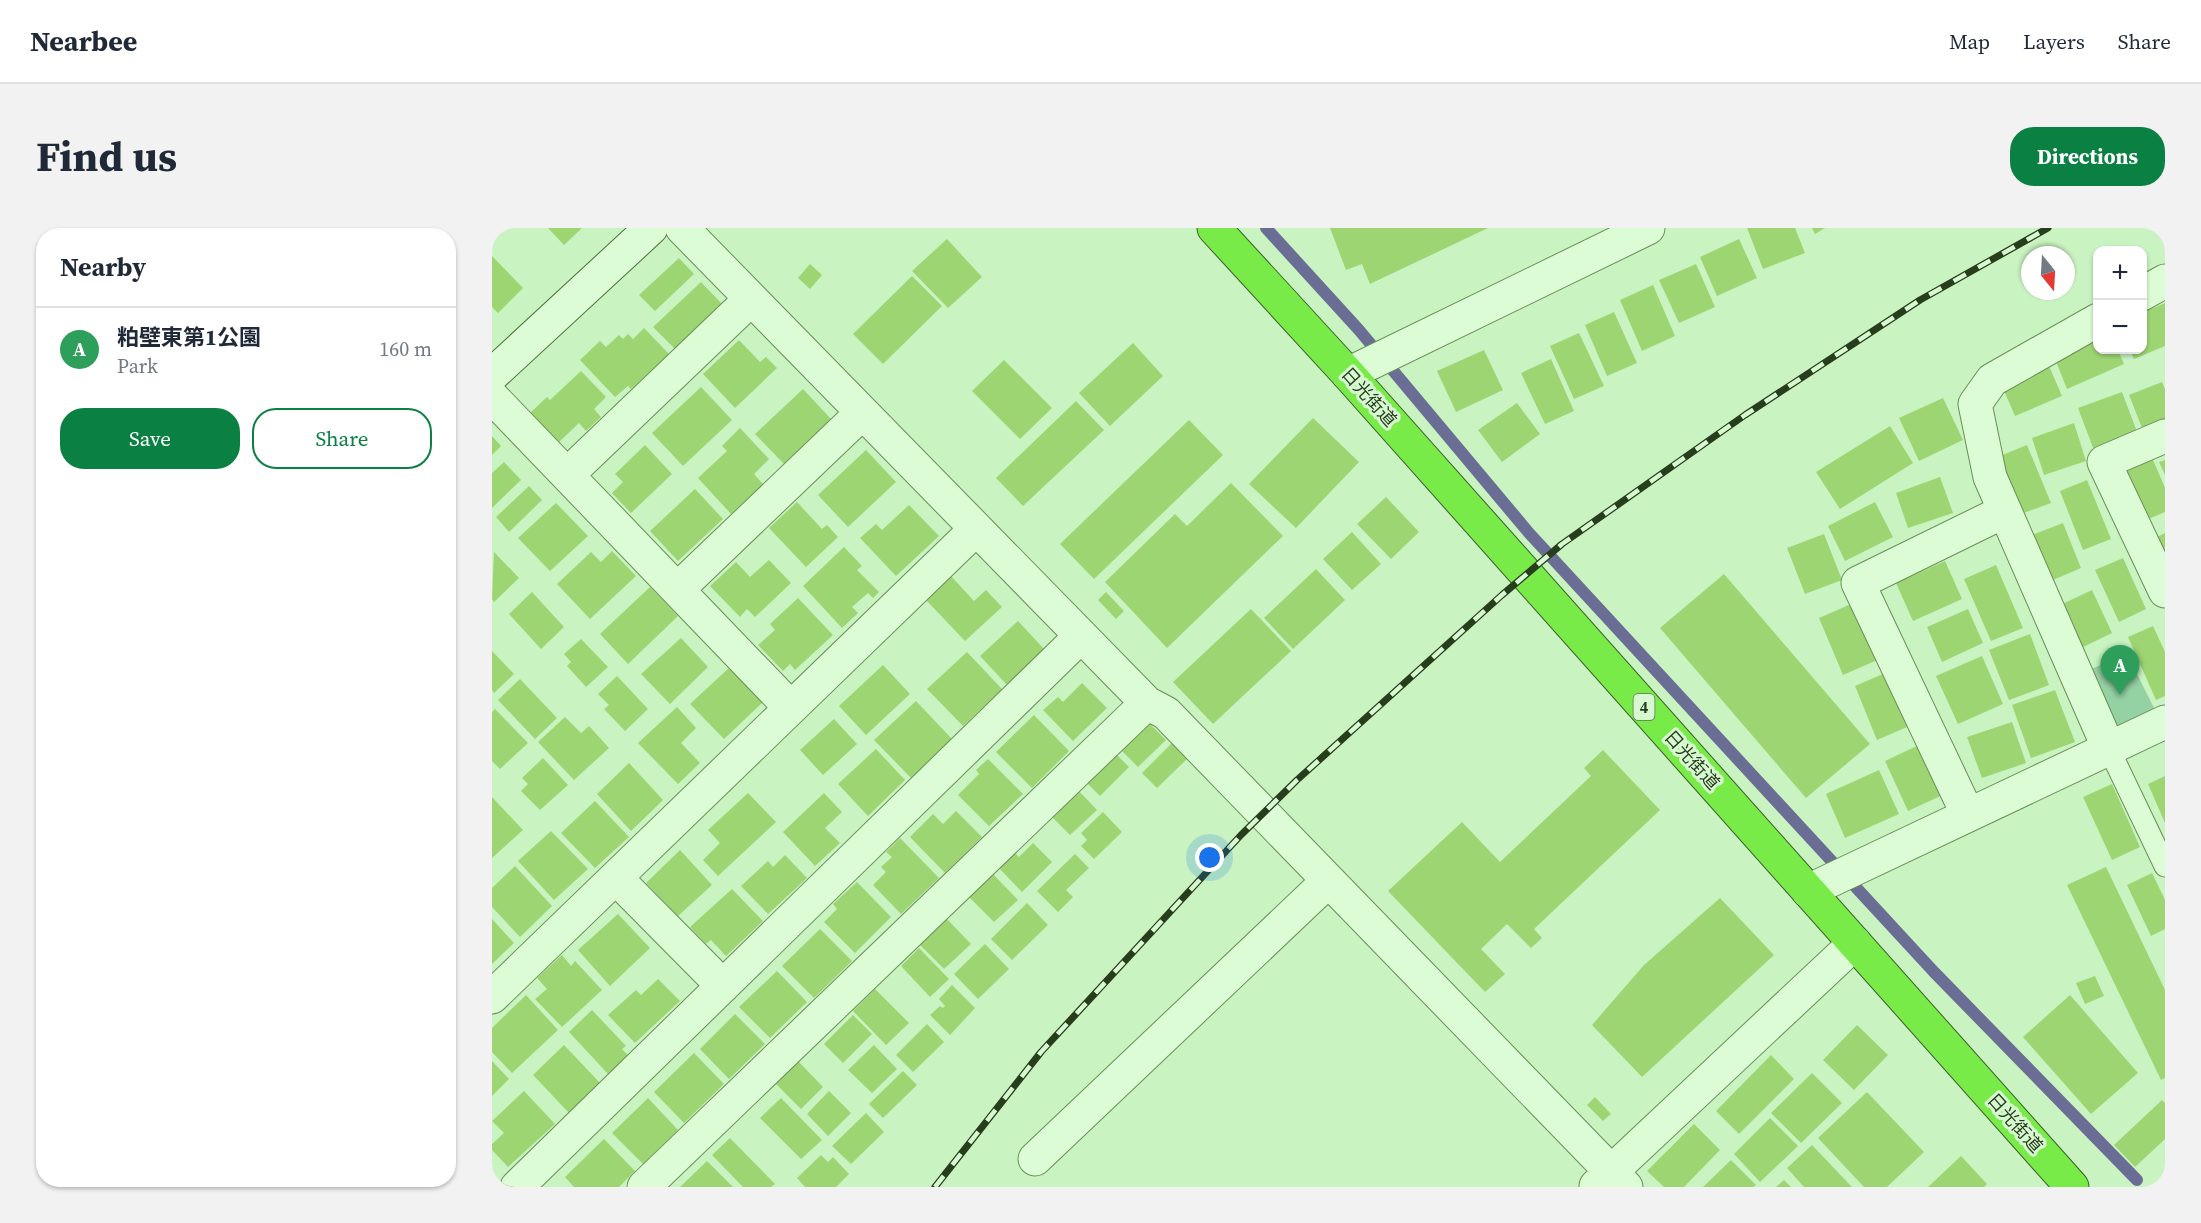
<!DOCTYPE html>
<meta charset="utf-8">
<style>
:root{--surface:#fff;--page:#f2f2f3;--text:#1f2937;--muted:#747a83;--line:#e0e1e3;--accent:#0b8043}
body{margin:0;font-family:"Source Serif 4","Noto Sans JP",serif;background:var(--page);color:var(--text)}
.controls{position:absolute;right:18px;top:18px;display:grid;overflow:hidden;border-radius:12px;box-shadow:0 2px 4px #0004}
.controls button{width:54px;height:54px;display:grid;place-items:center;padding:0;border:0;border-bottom:2px solid var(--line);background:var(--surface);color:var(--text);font:30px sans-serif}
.compass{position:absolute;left:1529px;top:18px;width:54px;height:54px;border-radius:50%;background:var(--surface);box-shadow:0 2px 4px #0004;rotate:162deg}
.you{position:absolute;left:718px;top:630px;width:21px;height:21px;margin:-15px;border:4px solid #fff;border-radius:50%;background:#1a73e8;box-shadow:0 0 0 9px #1a73e833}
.badge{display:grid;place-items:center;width:39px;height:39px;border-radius:50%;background:var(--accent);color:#fff;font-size:20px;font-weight:700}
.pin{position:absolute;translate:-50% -50px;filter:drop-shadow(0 2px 3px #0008)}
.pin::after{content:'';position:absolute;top:32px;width:21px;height:18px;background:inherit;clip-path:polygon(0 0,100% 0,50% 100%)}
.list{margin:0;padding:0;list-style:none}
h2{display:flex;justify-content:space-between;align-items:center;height:78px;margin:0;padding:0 24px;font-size:26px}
h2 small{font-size:20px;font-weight:400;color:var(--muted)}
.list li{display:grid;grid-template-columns:39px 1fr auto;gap:18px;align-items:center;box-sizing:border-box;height:84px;padding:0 24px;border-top:2px solid var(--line)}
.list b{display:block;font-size:22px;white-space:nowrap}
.list p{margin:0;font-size:20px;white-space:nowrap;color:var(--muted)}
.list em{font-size:20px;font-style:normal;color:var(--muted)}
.actions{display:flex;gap:12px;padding:18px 24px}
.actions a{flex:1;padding:14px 0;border:2px solid var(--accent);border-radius:24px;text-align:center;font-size:21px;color:var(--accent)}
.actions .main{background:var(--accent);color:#fff}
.map{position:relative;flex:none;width:1673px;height:959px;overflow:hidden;border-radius:24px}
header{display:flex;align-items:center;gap:36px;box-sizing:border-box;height:84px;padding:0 30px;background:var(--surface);border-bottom:2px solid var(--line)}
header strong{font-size:28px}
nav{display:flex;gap:33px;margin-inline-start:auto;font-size:21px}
.intro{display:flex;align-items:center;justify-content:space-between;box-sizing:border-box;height:144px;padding:0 36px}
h1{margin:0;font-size:42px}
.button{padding:15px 27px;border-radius:24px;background:var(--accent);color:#fff;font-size:21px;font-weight:700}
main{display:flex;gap:36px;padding:0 36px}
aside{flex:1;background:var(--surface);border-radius:24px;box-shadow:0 2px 4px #0004}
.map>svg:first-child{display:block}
.green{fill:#94d2a4}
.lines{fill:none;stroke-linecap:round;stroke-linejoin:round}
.stream{stroke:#6a6e94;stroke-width:12}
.building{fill:#9ed573}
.lane-casing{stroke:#698f56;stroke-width:23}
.street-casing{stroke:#698f56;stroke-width:35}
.secondary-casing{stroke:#4d7039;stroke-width:35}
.highway-casing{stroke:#3e5c2b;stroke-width:35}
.lane{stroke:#dbfcd5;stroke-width:21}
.street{stroke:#dbfcd5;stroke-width:33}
.secondary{stroke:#dbfcd5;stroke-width:33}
.highway{stroke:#79eb48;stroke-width:33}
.rail-casing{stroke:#283d1c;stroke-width:7}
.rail{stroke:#d7f9d2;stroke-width:4.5;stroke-dasharray:14;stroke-linecap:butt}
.labels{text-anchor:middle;stroke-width:6;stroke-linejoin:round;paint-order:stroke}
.shield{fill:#d7f9d2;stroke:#5c7553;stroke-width:1.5}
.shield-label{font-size:16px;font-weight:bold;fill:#283d1c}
.street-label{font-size:18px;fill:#283d1c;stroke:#d7f9d2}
</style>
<header>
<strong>Nearbee</strong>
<nav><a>Map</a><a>Layers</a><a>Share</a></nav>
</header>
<div class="intro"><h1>Find us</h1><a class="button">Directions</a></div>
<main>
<aside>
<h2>Nearby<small></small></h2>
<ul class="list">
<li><span class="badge" style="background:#2e9e5b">A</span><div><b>粕壁東第1公園</b><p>Park</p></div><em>160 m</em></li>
</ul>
<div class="actions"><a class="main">Save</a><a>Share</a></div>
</aside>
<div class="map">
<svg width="1673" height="959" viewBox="0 0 1673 959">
<rect width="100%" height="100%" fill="#c9f3c1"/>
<path class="green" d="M1635 426 1667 490 1622 511 1590 445Z"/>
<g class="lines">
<path class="stream" d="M774 0 867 102 1037 305 1442 744 1645 952"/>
</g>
<path class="building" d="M56 0H90L72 17Z
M838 0H996L878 56 870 36 854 42Z
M1255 0H1303L1313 25 1271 41Z
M1320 0H1333L1323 6Z
M455 11 490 49 456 80 420 43Z
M1247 11 1265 50 1225 68 1208 29Z
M0 28 31 60 6 85 0 79Z
M187 30 202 46 163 83 147 67Z
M318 36 330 47 318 61 306 50Z
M1204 36 1223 79 1187 95 1167 52Z
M420 48 450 78 391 136 361 106Z
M209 54 230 76 183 121 161 99Z
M1161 57 1183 108 1150 123 1128 72Z
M1673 75V118L1642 131 1638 122H1650V85Z
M1122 84 1145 135 1115 148 1093 97Z
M152 100 177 126 139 161 136 158 123 169 88 132 108 113 114 119 127 107 131 111 136 106 141 111Z
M1087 105 1112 158 1082 171 1058 118Z
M1605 108 1606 122H1626L1632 136 1575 161 1561 126Z
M247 112 268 134 274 129 285 140 243 180 211 146Z
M641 115 671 148 618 198 587 165Z
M992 122 1011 162 964 184 945 143Z
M1059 131 1082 183 1053 196 1029 145Z
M512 132 560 180 528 211 480 163Z
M1557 138 1570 168 1523 188 1510 158Z
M89 143 114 169 102 181 109 189 94 203 87 195 65 216 37 186 55 169 58 172Z
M1670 154 1673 161V203L1654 210 1637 167Z
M209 159 240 192 191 238 160 205Z
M311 161 339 191 292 236 263 206Z
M1630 164 1647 209 1603 225 1586 180Z
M1451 170 1471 212 1427 233 1407 190Z
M584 173 612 202 531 278 504 250Z
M1025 175 1048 206 1010 234 986 202Z
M821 190 867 234 804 300 757 256Z
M697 192 731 227 602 351 568 316Z
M1582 195 1594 233 1552 247 1540 210Z
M1398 198 1421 235 1348 281 1324 244Z
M248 200 277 231 262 246 271 256 239 286 206 250 235 223 230 218Z
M0 208 9 218 0 227Z
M153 217 180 246 139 285 120 265 131 254 123 246Z
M1535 217 1559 275 1526 287 1503 230Z
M1656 220 1673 260V284L1647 295 1622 235Z
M374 222 404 254 356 299 326 267Z
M1673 232V247L1667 234Z
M12 234 29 252 0 280V245Z
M1448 249 1461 285 1416 300 1404 265Z
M1595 252 1619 311 1591 322 1568 263Z
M739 255 791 308 675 420 613 354 683 286 695 298Z
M37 258 50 272 17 304 4 289Z
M203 261 231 291 186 333 158 303Z
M894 269 927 304 899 331 865 296Z
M305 274 330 301 335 297 346 309 314 339 277 300Z
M1383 274 1401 309 1353 333 1336 298Z
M64 275 96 308 58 343 26 310Z
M417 277 447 308 404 348 368 310 384 296 390 302Z
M1571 295 1589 340 1554 355 1535 309Z
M860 304 889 336 860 362 831 331Z
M1673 305V342L1659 312Z
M1332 306 1350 352 1313 366 1295 320Z
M352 319 370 338 365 342 387 364 381 370 376 365 360 379 366 385 350 400 311 358Z
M120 323 144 348 98 391 65 356 99 324 109 334Z
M2 324 27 350 2 374 0 371Z
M1631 330 1654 381 1627 394 1603 342Z
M277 332 299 355 263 389 255 381 248 389 218 358 244 334 258 349Z
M1453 333 1470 371 1421 393 1404 355Z
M1504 337 1531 400 1499 413 1472 351Z
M824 341 853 372 801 421 772 390Z
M1232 346 1378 516 1314 570 1168 400Z
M459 348 482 373 494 362 510 379 473 413 434 372Z
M158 359 186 388 136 436 108 406Z
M1600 362 1620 405 1585 422 1564 379Z
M40 364 72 399 49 421 17 386Z
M614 364 632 383 624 391 606 372Z
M306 370 341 407 303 442 298 436 291 443 266 417 283 402 278 396Z
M1366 373 1390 430 1351 447 1327 390Z
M759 381 799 423 721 496 681 454Z
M1476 381 1491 415 1450 434 1435 399Z
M526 393 553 422 515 457 488 428Z
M1661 398 1673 424V468L1664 472 1636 409Z
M1538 406 1557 457 1517 472 1497 422Z
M189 410 216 439 178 476 149 446Z
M89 411 116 439 94 459 75 438 79 434 72 426Z
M0 423 22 446 2 465 0 462Z
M475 424 510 461 471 498 435 461Z
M1490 428 1511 476 1466 496 1444 448Z
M391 437 418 466 374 507 347 478Z
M238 439 271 474 232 511 198 476Z
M1400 442 1422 496 1385 512 1363 458Z
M125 448 156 481 133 503 112 481 117 477 106 466Z
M28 451 65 490 43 511 6 472Z
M590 455 615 480 581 513 551 482 566 469 571 474Z
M1563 462 1583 514 1539 530 1520 477Z
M424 473 460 511 419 550 382 512Z
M185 479 204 500 189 515 208 535 186 556 146 515Z
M3 481 36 515 8 541 0 533V484Z
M542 487 577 523 540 560 504 524Z
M73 489 89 505 97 498 117 520 82 552 46 514Z
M342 491 365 516 331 547 308 522Z
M656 494 674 512 646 539 628 521Z
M1520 494 1534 535 1490 550 1475 509Z
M680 515 696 530 665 560 650 545Z
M1431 515 1455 565 1416 583 1393 533Z
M384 521 413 552 376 588 346 556Z
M1111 522 1168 582 1042 701 1050 710 1039 720 1015 696 989 721 1013 746 993 764 896 663 970 594 1008 634 1099 548 1092 540Z
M622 524 637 539 608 568 593 553Z
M51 530 76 557 48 582 29 563 36 556 30 550Z
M496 531 531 566 497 598 466 567 487 546 484 542Z
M137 535 171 572 139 603 105 566Z
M1387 542 1407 586 1353 610 1334 566Z
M1673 548V595L1656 556Z
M1620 556 1648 619 1620 632 1591 569Z
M583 559 605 582 578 607 556 585Z
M256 565 284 594 226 648 211 632 228 615 216 602Z
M332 565 350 584 333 600 348 615 323 638 291 604Z
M0 569 31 602 0 630Z
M103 573 137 609 103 640 69 605Z
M464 583 490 609 453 645 418 609 441 586 451 596Z
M611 584 630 604 602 631 589 618 595 612 589 605Z
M59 603 96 641 62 672 26 633Z
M408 610 447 650 409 686 381 657 394 644 389 639 400 629 394 624Z
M541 615 560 634 530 664 504 637 520 622 527 629Z
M188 622 220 657 186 688 154 655Z
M583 626 597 640 574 662 581 669 566 684 545 663Z
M293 627 315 650 276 686 249 658 276 633 281 639Z
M23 638 60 678 28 709 0 679V660Z
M1614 639 1673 762V850L1669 852 1575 657Z
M496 641 526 672 502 694 472 664Z
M1660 645 1673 672V701L1659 708 1635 657Z
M365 654 399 689 363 725 332 694 345 681 341 676Z
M240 661 271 693 234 728 219 712 214 716 198 699Z
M1228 670 1282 727 1150 849 1100 797 1152 737Z
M535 675 556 697 520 732 499 711Z
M126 686 158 720 118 758 86 722Z
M454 690 479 716 452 741 427 716Z
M0 691 22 715 0 736Z
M328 701 360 733 322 770 290 738Z
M493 716 517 741 486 771 462 746Z
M427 720 457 751 438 769 409 738Z
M70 727 79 738 83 733 110 762 70 799 43 771 55 761 45 750Z
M285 743 315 774 278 810 247 779Z
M1603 748 1612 768 1593 776 1584 755Z
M166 751 188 773 143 815 116 787 144 762 149 767Z
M460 757 483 780 458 807 438 787 448 778 451 780 453 778 447 771Z
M383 761 417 795 394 817 361 783Z
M34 767 66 802 20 845 0 824V800Z
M1578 767 1646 845 1599 886 1531 809Z
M100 782 134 818 130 821 137 828 117 847 77 804Z
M243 786 273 816 237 851 208 821Z
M361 787 380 806 351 835 332 816Z
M435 796 452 814 421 844 404 827Z
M1365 797 1396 827 1362 862 1331 832Z
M72 817 109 856 78 886 41 847Z
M382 817 405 841 380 865 356 842Z
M202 825 232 856 192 895 162 864Z
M1279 827 1302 851 1247 906 1224 883Z
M0 833 17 851 0 868Z
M306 833 331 859 309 881 284 856Z
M411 843 425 857 391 890 377 876Z
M1320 845 1350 875 1309 915 1279 885Z
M32 863 63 896 16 939 0 922V916L12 905 0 893Z
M337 863 359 885 336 908 315 886Z
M1375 864 1432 924 1395 959H1372L1326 910Z
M1103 869 1119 886 1111 893 1095 877Z
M156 870 186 902 151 936 120 905Z
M289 870 330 912 309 931 268 890Z
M1670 872 1673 875V911L1643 939 1622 917Z
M374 885 392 904 359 936 340 918Z
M1278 890 1306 918 1268 954 1242 926Z
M1202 896 1228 922 1192 959H1172L1155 943Z
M238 910 283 956 279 959H251L220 927Z
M112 911 143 943 127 959H82L73 949Z
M1320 917 1360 959H1312L1295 940Z
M329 927 336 934 341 929 357 946 344 959H313L305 950Z
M1469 928 1495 956 1492 959H1436Z
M1239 932 1264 957 1261 959H1211Z
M215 933 241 959H188Z
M1292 952 1299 959H1284Z"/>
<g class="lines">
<defs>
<path id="lane" d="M1617 521 1673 638"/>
<path id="street" d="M190 0 655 475 674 485 1134 959
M1650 66 1673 53
M1606 92 1500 152 1483 176 1498 249 1617 521
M856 146 1156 0
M0 169 298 479
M1673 208 1612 234 1673 363
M75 247 259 71
M186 361 370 185
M1476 587 1366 355 1513 283
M124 650 231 758
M1316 663 1673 494
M0 769 484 301
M543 931 836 653
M1104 958 1363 715
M25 959 589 408
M152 959 655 475"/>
<path id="secondary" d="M0 147 159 0"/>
<path id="highway" d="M722 0 856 146 1580 959"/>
</defs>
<use href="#lane" class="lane-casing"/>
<use href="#street" class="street-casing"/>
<use href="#secondary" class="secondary-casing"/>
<use href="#highway" class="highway-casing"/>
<use href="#lane" class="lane"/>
<use href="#street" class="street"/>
<use href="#secondary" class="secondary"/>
<use href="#highway" class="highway"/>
<defs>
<path id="rail" d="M443 959 549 824 749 607 805 552 1010 367 1070 316 1253 187 1428 72 1556 0"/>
</defs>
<use href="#rail" class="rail-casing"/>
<use href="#rail" class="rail"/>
</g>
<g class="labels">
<rect class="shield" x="1141.5" y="466" width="21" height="26" rx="4.5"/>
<g class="shield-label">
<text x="1152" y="485">4</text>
</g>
<g class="street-label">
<text transform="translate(877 169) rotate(48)" y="6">日光街道</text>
<text transform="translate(1200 532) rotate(48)" y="6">日光街道</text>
<text transform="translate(1523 895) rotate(48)" y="6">日光街道</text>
</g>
</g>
</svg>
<div class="controls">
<button>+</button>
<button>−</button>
</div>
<svg class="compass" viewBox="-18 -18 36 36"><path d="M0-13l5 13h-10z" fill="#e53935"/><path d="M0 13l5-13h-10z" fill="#747a83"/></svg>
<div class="you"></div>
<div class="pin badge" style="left:1628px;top:467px;background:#2e9e5b">A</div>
</div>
</main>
